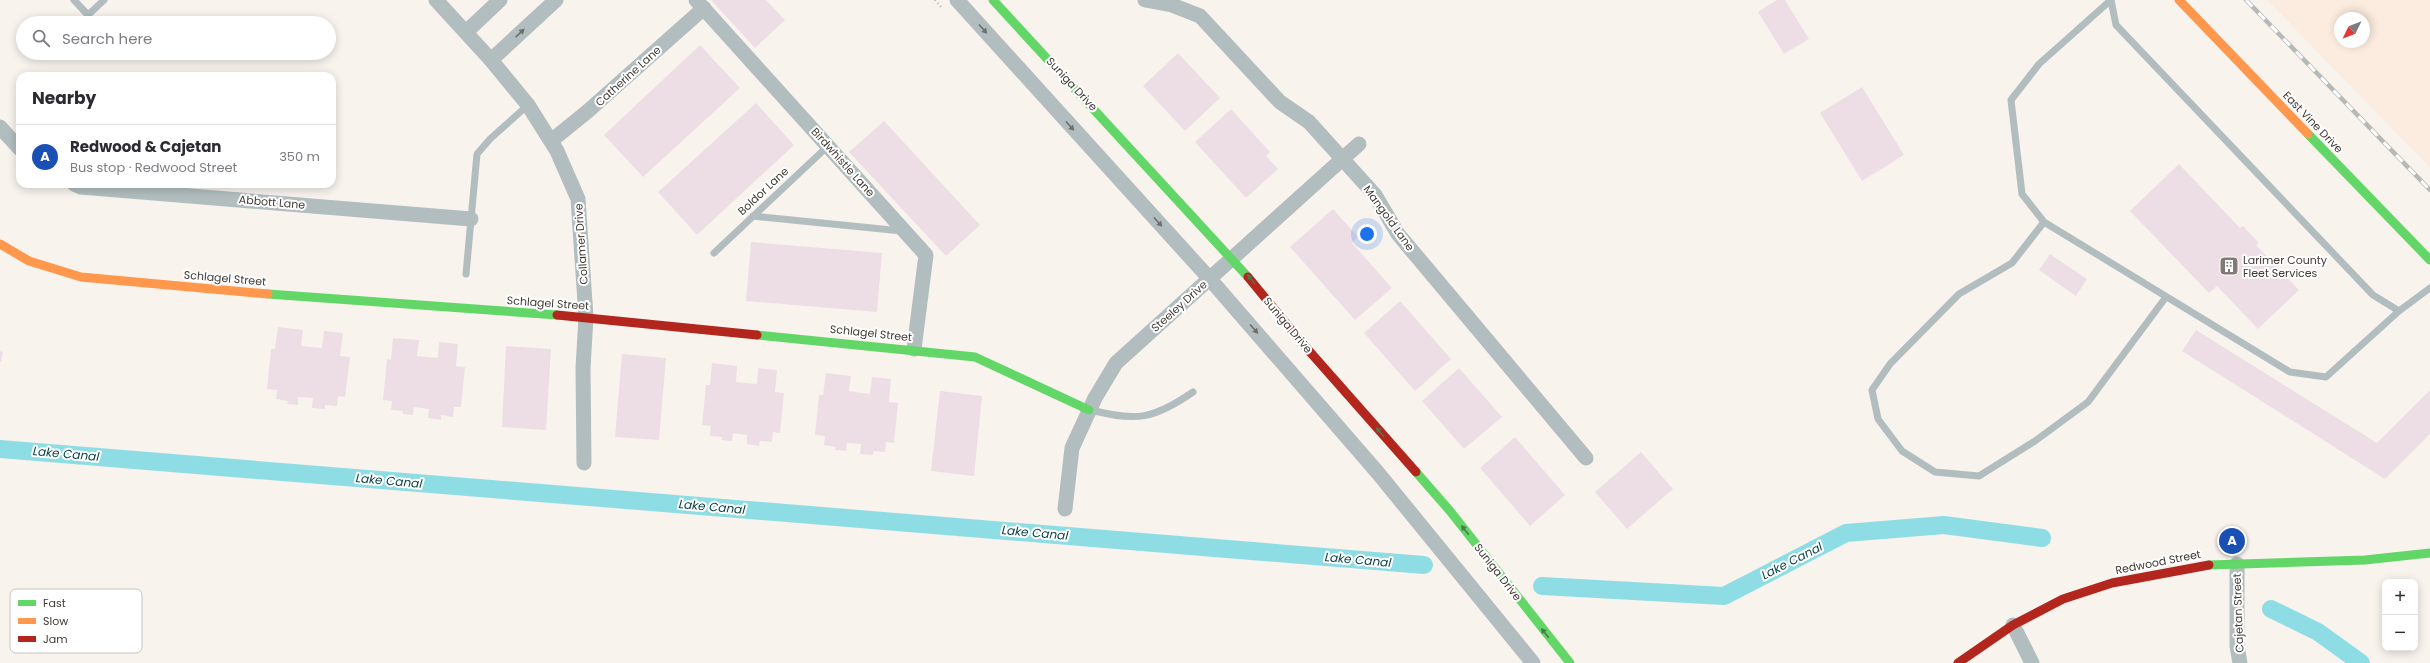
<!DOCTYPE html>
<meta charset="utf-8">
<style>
:root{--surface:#fff;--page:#f7f7f7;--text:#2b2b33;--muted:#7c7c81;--line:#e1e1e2;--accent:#ea580c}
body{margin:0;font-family:Poppins,sans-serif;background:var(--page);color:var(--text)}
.controls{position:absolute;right:12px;bottom:12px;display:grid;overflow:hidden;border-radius:8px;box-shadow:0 2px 10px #0003}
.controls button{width:36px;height:36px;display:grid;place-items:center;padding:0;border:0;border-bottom:1px solid var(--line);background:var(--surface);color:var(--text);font:20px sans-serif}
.compass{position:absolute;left:2334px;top:12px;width:36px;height:36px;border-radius:50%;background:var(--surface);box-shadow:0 2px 10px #0003;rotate:227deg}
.you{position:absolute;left:1367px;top:234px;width:14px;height:14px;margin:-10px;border:3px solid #fff;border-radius:50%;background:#1a73e8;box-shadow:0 0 0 6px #1a73e833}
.badge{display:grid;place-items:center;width:26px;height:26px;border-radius:50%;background:var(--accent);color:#fff;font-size:13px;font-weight:700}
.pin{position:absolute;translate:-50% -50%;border:2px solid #fff;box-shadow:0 1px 4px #0006}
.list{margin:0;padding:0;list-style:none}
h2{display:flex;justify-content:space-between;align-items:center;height:52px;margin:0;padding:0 16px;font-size:17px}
h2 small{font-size:13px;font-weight:400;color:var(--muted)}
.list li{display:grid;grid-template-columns:26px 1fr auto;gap:12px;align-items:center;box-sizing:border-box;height:64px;padding:0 16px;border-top:1px solid var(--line)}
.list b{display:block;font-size:15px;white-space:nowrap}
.list p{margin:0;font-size:13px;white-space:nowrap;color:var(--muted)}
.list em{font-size:13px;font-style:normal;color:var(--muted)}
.icon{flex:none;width:22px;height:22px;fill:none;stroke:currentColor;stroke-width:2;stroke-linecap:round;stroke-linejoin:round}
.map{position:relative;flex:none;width:2430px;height:663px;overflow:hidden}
.search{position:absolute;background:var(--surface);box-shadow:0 2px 10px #0003;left:16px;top:16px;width:320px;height:44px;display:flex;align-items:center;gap:10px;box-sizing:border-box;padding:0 14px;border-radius:22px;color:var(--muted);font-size:15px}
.panel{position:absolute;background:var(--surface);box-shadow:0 2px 10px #0003;left:16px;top:72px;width:320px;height:116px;border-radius:12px}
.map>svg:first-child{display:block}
.built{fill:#fcecdf;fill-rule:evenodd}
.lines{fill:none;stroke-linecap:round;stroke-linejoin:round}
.canal{stroke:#8edde4;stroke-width:18}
.building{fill:#eddee6}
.path{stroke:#abb2b1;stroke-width:2.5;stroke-dasharray:1 3;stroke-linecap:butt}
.lane{stroke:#b1bdbe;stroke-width:7}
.street{stroke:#b1bdbe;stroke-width:15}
.fast{stroke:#63d668;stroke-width:9}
.slow{stroke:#ff974d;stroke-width:9}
.jam{stroke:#b3261e;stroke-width:9}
.rail-casing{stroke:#b7b9b7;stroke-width:4.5}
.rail{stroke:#fff;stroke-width:3;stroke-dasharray:9;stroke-linecap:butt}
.oneway{fill:#6e6e6b}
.oneway2{fill:#4f7849}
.labels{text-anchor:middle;stroke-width:4;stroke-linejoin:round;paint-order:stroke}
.street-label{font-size:11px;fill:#413a34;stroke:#fff}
.poi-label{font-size:11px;fill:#413a34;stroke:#fff;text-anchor:start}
.water-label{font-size:12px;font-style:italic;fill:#043d42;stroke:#fff}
.key{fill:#fff;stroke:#c6c4c2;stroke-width:1}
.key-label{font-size:11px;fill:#413a34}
</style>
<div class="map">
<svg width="2430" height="663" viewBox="0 0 2430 663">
<rect width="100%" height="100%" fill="#f9f3ee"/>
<path class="built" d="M2267 0H2430V168ZM2340 18H2364V42H2340Z"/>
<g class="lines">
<path class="canal" d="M0 449 1424 565
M1542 586 1724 596 1846 533 1944 525 2042 538
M2271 609 2318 632 2361 663"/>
</g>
<path class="building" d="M711 0H766L785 20 755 48Z
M1777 0H1785L1809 39 1784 54 1758 12Z
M700 45 740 88 643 177 604 135Z
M1178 53 1220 98 1185 131 1143 86Z
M1862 87 1904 155 1862 181 1820 113Z
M756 103 794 145 697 235 658 192Z
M1231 109 1270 152 1266 156 1278 169 1246 198 1195 142Z
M884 121 980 225 946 256 849 152Z
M2179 164 2240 228 2243 226 2259 243 2256 245 2299 290 2258 329 2217 286 2209 293 2130 211Z
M1333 209 1358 237 1352 243 1392 288 1355 320 1290 247Z
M751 242 882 253 877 312 746 301Z
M2050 254 2087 279 2076 296 2039 270Z
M1400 301 1451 359 1415 391 1364 333Z
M278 327 303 330 301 346 322 348 324 331 343 333 340 356 350 357 345 397 338 396 337 406 325 405V409L312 408 313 398 298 397V405L287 404 288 401 276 399 277 390 267 389 271 349H275Z
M2196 330 2377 443 2430 390V434L2385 479 2182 351Z
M393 338 419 340 417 356 438 358 439 342 458 344 456 366 465 367 461 407H454L453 417 441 415V420L428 418 429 409 414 407 413 415 403 414V411L391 410 392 401 383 400 387 359 391 360Z
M506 346 551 349 546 430 502 427Z
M0 351 3 352 1 362H0Z
M622 354 666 358 659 440 615 437Z
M712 363 737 366 736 382 757 384 758 368 777 370 775 392 784 393 780 433 773 432 772 442 760 441 759 446 747 444V435L733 433 732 441 722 440V437L710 436 711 426 702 425 706 385H710Z
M1459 368 1502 417 1464 449 1422 401Z
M826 373 851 376 849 391 870 394 872 377 891 379 889 402 898 403 894 443 886 442 885 452 874 451 873 455 860 454 861 444 847 443 846 451 835 450 836 447 824 445 825 436 815 435 819 395H823Z
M940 391 982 396 974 476 931 471Z
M1515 437 1565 495 1530 526 1480 468Z
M1641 452 1673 489 1627 529 1595 492Z"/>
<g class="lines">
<path class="path" d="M935 0 942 8"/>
<path class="lane" d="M74 0 88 15 104 0
M2111 0 2039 64 2011 100 2022 194 2044 222 2290 372 2326 377 2399 311
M2111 0 2116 25 2373 295 2399 311 2430 288
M753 216 902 231
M2044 222 2012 263 1959 294 1890 364 1872 390 1878 419 1902 451 1935 472 1979 476 2035 441 2088 402 2166 297
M714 253 828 146
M466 274 477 154 490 139 528 105
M1091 410C1136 422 1154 419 1193 392"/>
<path class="street" d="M436 0 491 60 528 105 557 151 578 199 586 317 583 368 584 463
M696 0 926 255 914 349
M957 0 1209 278 1378 473 1533 663
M1145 0 1172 5 1200 16 1280 102 1309 122 1375 195 1398 234 1586 458
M466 32 500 0
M491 60 556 0
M0 127 20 149
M551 141 588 111 704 8
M74 184 81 187 471 219
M1065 509 1072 448 1095 398 1116 363 1359 144
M2237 564V646L2240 663
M2013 625 2032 663"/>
<path class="fast" d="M993 0 1248 277
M2308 134 2430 260
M268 294 557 315
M757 335 975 357 1089 410
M1416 472 1450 511 1570 663
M2209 565 2365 560 2430 553"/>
<path class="slow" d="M2179 0 2308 134
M0 244 29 261 81 277 268 294"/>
<path class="jam" d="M1248 277 1303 344 1416 472
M557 315 757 335
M1958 663 2013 625 2063 599 2112 583 2209 565"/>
<defs>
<path id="rail" d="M2246 0 2430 190"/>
</defs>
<use href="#rail" class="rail-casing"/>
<use href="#rail" class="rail"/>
</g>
<defs><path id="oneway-solid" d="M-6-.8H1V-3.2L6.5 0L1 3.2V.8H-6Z"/></defs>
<g class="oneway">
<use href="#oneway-solid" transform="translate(983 29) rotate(48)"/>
<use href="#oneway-solid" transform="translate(520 33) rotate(-43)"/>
<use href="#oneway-solid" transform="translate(1070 126) rotate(48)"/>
<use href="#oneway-solid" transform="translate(1158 222) rotate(48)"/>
<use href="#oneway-solid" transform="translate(1254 329) rotate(49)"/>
</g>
<g class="oneway2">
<use href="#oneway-solid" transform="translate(1251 279) rotate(-129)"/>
<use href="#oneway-solid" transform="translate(1380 432) rotate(-131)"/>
<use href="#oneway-solid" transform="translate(1465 530) rotate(-128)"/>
<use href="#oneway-solid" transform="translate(1545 633) rotate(-128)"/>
</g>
<defs>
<symbol id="building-square" viewBox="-11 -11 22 22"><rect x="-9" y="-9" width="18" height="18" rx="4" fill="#817b75" stroke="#fff"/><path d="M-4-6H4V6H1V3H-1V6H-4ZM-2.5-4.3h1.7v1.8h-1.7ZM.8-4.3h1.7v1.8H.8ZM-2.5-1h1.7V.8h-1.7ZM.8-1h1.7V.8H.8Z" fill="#fff"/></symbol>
</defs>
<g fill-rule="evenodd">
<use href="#building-square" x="2218" y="255" width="22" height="22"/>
</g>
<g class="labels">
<g class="street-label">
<text transform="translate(628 76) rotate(-42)" y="4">Catherine Lane</text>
<text transform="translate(1072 84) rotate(47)" y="4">Suniga Drive</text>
<text transform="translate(2313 122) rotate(46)" y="4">East Vine Drive</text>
<text transform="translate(843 162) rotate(48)" y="4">Birdwhistle Lane</text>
<text transform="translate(763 191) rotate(-43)" y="4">Boldor Lane</text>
<text transform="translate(272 202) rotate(5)" y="4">Abbott Lane</text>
<text transform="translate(1389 218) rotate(54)" y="4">Mangold Lane</text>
<text transform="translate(581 244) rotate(-94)" y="4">Collamer Drive</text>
<text transform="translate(225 278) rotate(5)" y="4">Schlagel Street</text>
<text transform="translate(548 303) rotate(4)" y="4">Schlagel Street</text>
<text transform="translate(1179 306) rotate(-42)" y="4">Steeley Drive</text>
<text transform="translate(1288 325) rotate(50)" y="4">Suniga Drive</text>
<text transform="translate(871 333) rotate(6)" y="4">Schlagel Street</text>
<text transform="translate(2158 562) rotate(-11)" y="4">Redwood Street</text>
<text transform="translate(1498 572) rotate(52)" y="4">Suniga Drive</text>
<text transform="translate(2238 613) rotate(-92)" y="4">Cajetan Street</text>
</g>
<g class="poi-label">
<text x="2243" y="264">Larimer County<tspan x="2243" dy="13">Fleet Services</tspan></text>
</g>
<g class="water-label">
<text transform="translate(66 454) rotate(5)" y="4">Lake Canal</text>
<text transform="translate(389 481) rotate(5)" y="4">Lake Canal</text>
<text transform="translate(712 507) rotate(5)" y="4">Lake Canal</text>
<text transform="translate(1035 533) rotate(5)" y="4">Lake Canal</text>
<text transform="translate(1358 560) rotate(5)" y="4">Lake Canal</text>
<text transform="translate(1792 561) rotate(-27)" y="4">Lake Canal</text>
</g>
</g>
<rect x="10" y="589" width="132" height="64" rx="6" class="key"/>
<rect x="18" y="600" width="18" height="6" fill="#63d668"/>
<rect x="18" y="618" width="18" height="6" fill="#ff974d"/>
<rect x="18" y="636" width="18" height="6" fill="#b3261e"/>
<g class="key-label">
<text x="43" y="607">Fast</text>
<text x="43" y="625">Slow</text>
<text x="43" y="643">Jam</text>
</g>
</svg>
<div class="controls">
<button>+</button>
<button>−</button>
</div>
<svg class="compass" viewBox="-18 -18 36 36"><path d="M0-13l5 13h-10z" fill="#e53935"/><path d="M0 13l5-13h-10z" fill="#7c7c81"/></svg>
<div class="you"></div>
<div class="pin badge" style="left:2232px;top:541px;background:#1a4fb4">A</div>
<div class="search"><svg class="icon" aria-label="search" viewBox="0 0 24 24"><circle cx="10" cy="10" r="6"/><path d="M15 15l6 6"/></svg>Search here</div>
<section class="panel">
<h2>Nearby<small></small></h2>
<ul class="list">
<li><span class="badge" style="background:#1a4fb4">A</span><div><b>Redwood &amp; Cajetan</b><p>Bus stop · Redwood Street</p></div><em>350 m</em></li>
</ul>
</section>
</div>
